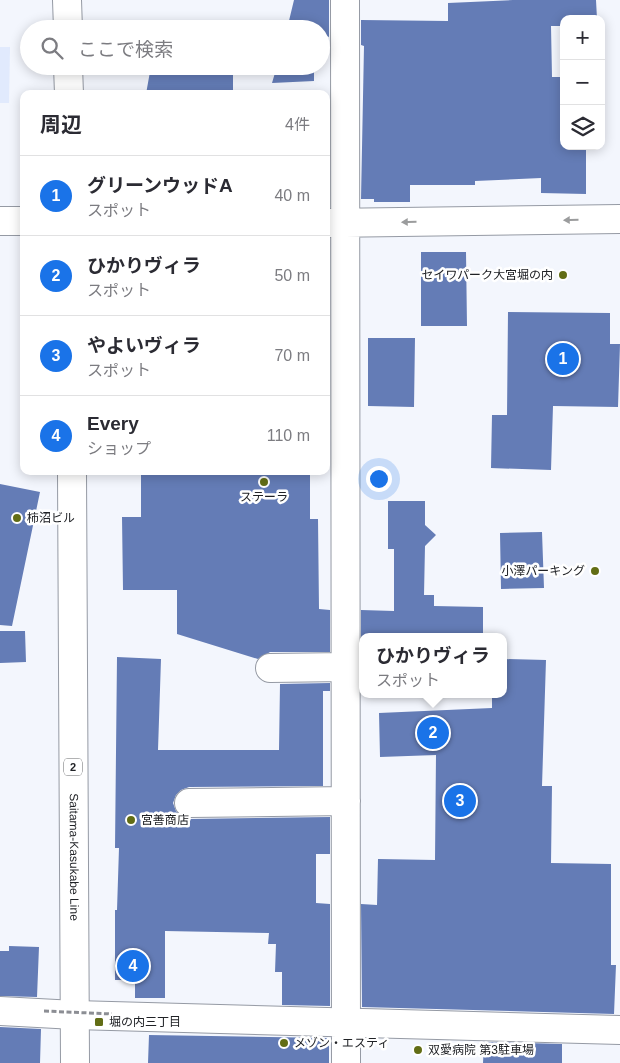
<!DOCTYPE html>
<html lang="ja">
<meta charset="utf-8">
<style>
:root{--surface:#fff;--page:#f7f7f7;--text:#2b2b33;--muted:#7c7c81;--line:#e1e1e2;--accent:#1a73e8}
body{margin:0;font-family:Arial,"Noto Sans JP",sans-serif;background:var(--page);color:var(--text)}
.controls{position:absolute;right:15px;top:15px;display:grid;overflow:hidden;border-radius:10px;box-shadow:0 2px 12px #0003}
.controls button{width:45px;height:45px;display:grid;place-items:center;padding:0;border:0;border-bottom:1px solid var(--line);background:var(--surface);color:var(--text);font:25px sans-serif}
.you{position:absolute;left:378px;top:478px;width:18px;height:18px;margin:-12px;border:4px solid #fff;border-radius:50%;background:#1a73e8;box-shadow:0 0 0 8px #1a73e833}
.badge{display:grid;place-items:center;width:32px;height:32px;border-radius:50%;background:var(--accent);color:#fff;font-size:16px;font-weight:700}
.pin{position:absolute;translate:-50% -50%;border:2px solid #fff;box-shadow:0 1px 5px #0006}
.popup{position:absolute;left:359px;top:633px;width:148px;height:65px;box-sizing:border-box;display:grid;place-content:center;border-radius:10px;background:var(--surface);filter:drop-shadow(0 1px 4px #0005);font-size:16px;white-space:nowrap;color:var(--muted)}
.popup b{font-size:19px;color:var(--text)}
.popup::after{content:'';position:absolute;left:50%;top:100%;margin-left:-10px;border:10px solid transparent;border-top-color:var(--surface)}
.list{margin:0;padding:0;list-style:none}
h2{display:flex;justify-content:space-between;align-items:center;height:65px;margin:0;padding:0 20px;font-size:21px}
h2 small{font-size:16px;font-weight:400;color:var(--muted)}
.list li{display:grid;grid-template-columns:32px 1fr auto;gap:15px;align-items:center;box-sizing:border-box;height:80px;padding:0 20px;border-top:1px solid var(--line)}
.list b{display:block;font-size:19px;white-space:nowrap}
.list p{margin:0;font-size:16px;white-space:nowrap;color:var(--muted)}
.list em{font-size:16px;font-style:normal;color:var(--muted)}
.icon{flex:none;width:28px;height:28px;fill:none;stroke:currentColor;stroke-width:2;stroke-linecap:round;stroke-linejoin:round}
.map{position:relative;flex:none;width:620px;height:1063px;overflow:hidden}
.search{position:absolute;background:var(--surface);box-shadow:0 2px 12px #0003;left:20px;top:20px;width:310px;height:55px;display:flex;align-items:center;gap:12px;box-sizing:border-box;padding:0 18px;border-radius:28px;color:var(--muted);font-size:19px}
.panel{position:absolute;background:var(--surface);box-shadow:0 2px 12px #0003;left:20px;top:90px;width:310px;height:385px;border-radius:10px}
.map>svg:first-child{display:block}
.built{fill:#e1eafd}
.building{fill:#647cb6}
.lines{fill:none;stroke-linecap:round;stroke-linejoin:round}
.minor-casing{stroke:#959aa4;stroke-width:30}
.major-casing{stroke:#959aa4;stroke-width:30}
.minor{stroke:#fff;stroke-width:28}
.major{stroke:#fff;stroke-width:28}
.path-bridge{stroke:#8c8e94;stroke-width:3;stroke-dasharray:5 2.5;stroke-linecap:butt}
.oneway{fill:#9b9c9d}
.poi-dot{fill:#626d15;stroke:#fff;stroke-width:2}
.labels{text-anchor:middle;stroke-width:5;stroke-linejoin:round;paint-order:stroke}
.shield{fill:#fff;stroke:#636467;stroke-width:1}
.shield-label{font-size:11px;font-weight:bold;fill:#202226}
.poi-label{font-size:12px;fill:#202226;stroke:#fff;text-anchor:start}
.street-label{font-size:12px;fill:#202226;stroke:#fff}
</style>
<div class="map">
<svg width="620" height="1063" viewBox="0 0 620 1063">
<rect width="100%" height="100%" fill="#f3f6fd"/>
<path class="built" d="M0 47H10L9 103H0Z"/>
<path class="building" d="M294 0H329V37L321 34V29H287Z
M513 0H596L597 19H564V26H551L552 77H564V146H586V194L541 193V178L475 181V185H410V202H374V199H361L364 46 361 45V20L448 21V3Z
M182 21H234V29H182Z
M151 66H233V94H146Z
M277 66H314V81L272 83Z
M421 252H466L467 326H421Z
M508 312 610 313V344H620L618 407 553 406 551 470 491 468 492 415H507Z
M368 338H415L414 407 368 406Z
M141 471H310V519H318L319 609 330 610V652H270L258 659 177 634V590H123L122 517H141Z
M0 484 40 492 12 626 0 625Z
M388 501H425V525L436 535 425 546 424 595H434V606L483 607V637H363L361 692V610L394 611V549H388Z
M542 532 544 588 501 589 500 533Z
M0 631H25L26 662 0 663Z
M117 657 161 659 158 750H279L280 684 330 683V691H323V786L189 787 181 790 176 795 173 803 176 811 182 817 189 819 330 817V854H316V903L330 904V1006L282 1005V972H275L276 944H268L269 933 165 931V998H135V980H115V910H117L119 848H115Z
M503 659 546 660 542 786H552L551 863 611 864V965H616L614 1014 362 1007 361 904 377 905 378 859 435 860 436 755 380 757 379 713 492 708V694H503Z
M9 946 39 947 37 997 0 996V951H9Z
M0 1027 41 1029 40 1063H0Z
M149 1035 329 1038V1063H148Z
M484 1042 562 1044V1063H483Z"/>
<g class="lines">
<defs>
<path id="minor" d="M345 0 346 1063
M0 221H24
M327 223 620 219
M270 668 345 667
M189 803 346 801
M0 1011 75 1015 620 1030"/>
<g id="major">
<path d="M67 0 68 29"/>
<path d="M68 66 69 94"/>
<path id="s1" d="M72 471 75 1063"/>
</g>
</defs>
<use href="#minor" class="minor-casing"/>
<use href="#major" class="major-casing"/>
<use href="#minor" class="minor"/>
<use href="#major" class="major"/>
<path class="path-bridge" d="M44 1011 112 1014"/>
</g>
<defs><path id="oneway-solid" d="M-6-.8H1V-3.2L6.5 0L1 3.2V.8H-6Z" transform="scale(1.25)"/></defs>
<g class="oneway">
<use href="#oneway-solid" transform="translate(571 220) rotate(179)"/>
<use href="#oneway-solid" transform="translate(409 222) rotate(179)"/>
</g>
<g class="poi-dot">
<circle cx="563" cy="275" r="5"/>
<circle cx="264" cy="482" r="5"/>
<circle cx="17" cy="518" r="5"/>
<circle cx="595" cy="571" r="5"/>
<circle cx="131" cy="820" r="5"/>
<rect x="94" y="1017" width="10" height="10" rx="2.5"/>
<circle cx="284" cy="1043" r="5"/>
<circle cx="418" cy="1050" r="5"/>
</g>
<g class="labels">
<rect class="shield" x="64" y="758.5" width="18" height="17" rx="4"/>
<g class="shield-label">
<text x="73" y="771">2</text>
</g>
<g class="poi-label">
<text x="553" y="279" text-anchor="end">セイワパーク大宮堀の内</text>
<text x="264" y="501" text-anchor="middle">ステーラ</text>
<text x="27" y="522">柿沼ビル</text>
<text x="585" y="575" text-anchor="end">小澤パーキング</text>
<text x="141" y="824">宮善商店</text>
<text x="109" y="1026">堀の内三丁目</text>
<text x="294" y="1047">メゾン・エスティ</text>
<text x="428" y="1054">双愛病院 第3駐車場</text>
</g>
<g class="street-label">
<text dy="4" stroke="none"><textPath href="#s1" startOffset="386">Saitama-Kasukabe Line</textPath></text>
</g>
</g>
</svg>
<div class="controls">
<button>+</button>
<button>−</button>
<button><svg class="icon" aria-label="layers" viewBox="0 0 24 24"><path d="M12 4l9 5-9 5-9-5zM3 14l9 5 9-5"/></svg></button>
</div>
<div class="you"></div>
<div class="pin badge" style="left:563px;top:359px">1</div>
<div class="pin badge" style="left:433px;top:733px">2</div>
<div class="popup"><b>ひかりヴィラ</b>スポット</div>
<div class="pin badge" style="left:460px;top:801px">3</div>
<div class="pin badge" style="left:133px;top:966px">4</div>
<div class="search"><svg class="icon" aria-label="search" viewBox="0 0 24 24"><circle cx="10" cy="10" r="6"/><path d="M15 15l6 6"/></svg>ここで検索</div>
<section class="panel">
<h2>周辺<small>4件</small></h2>
<ul class="list">
<li><span class="badge">1</span><div><b>グリーンウッドA</b><p>スポット</p></div><em>40 m</em></li>
<li><span class="badge">2</span><div><b>ひかりヴィラ</b><p>スポット</p></div><em>50 m</em></li>
<li><span class="badge">3</span><div><b>やよいヴィラ</b><p>スポット</p></div><em>70 m</em></li>
<li><span class="badge">4</span><div><b>Every</b><p>ショップ</p></div><em>110 m</em></li>
</ul>
</section>
</div>
